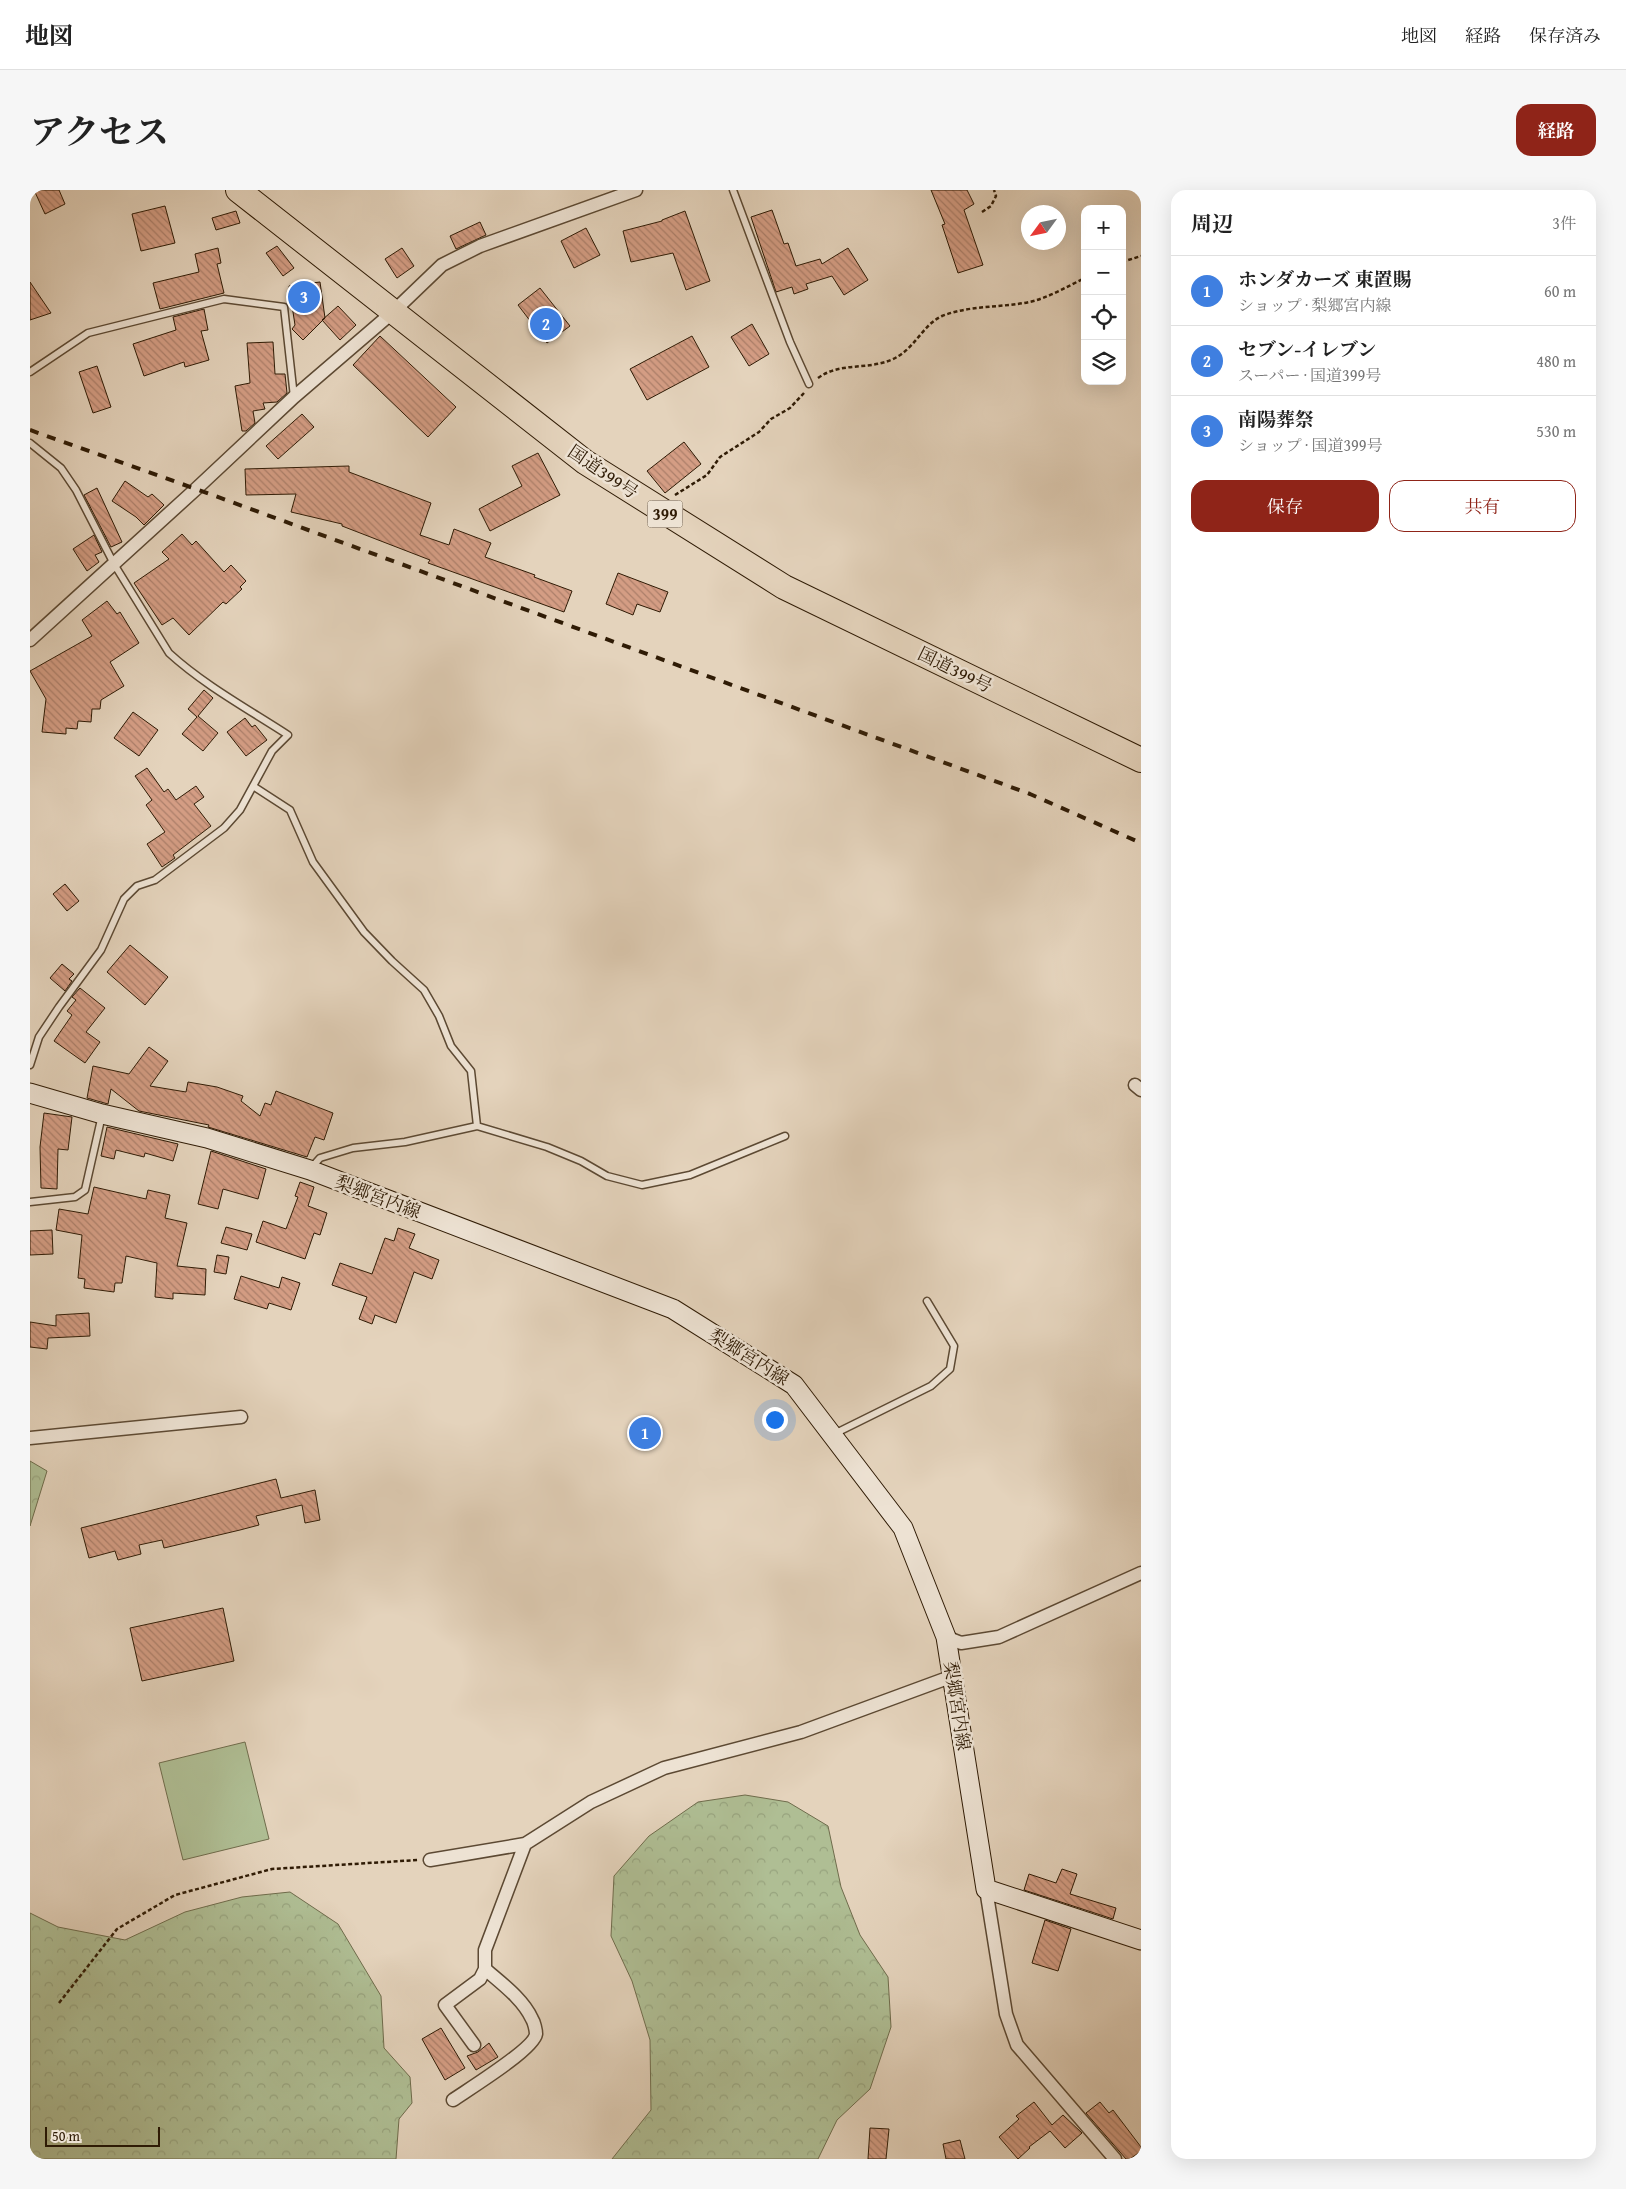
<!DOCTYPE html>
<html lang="ja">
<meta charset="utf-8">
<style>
:root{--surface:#fff;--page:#f6f6f6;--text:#222;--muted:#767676;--line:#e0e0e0;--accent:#8f2418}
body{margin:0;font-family:"Gentium Book Plus","Noto Serif JP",serif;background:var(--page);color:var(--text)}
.controls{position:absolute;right:15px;top:15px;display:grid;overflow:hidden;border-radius:10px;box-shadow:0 5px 20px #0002}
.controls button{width:45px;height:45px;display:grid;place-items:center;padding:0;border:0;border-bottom:1px solid var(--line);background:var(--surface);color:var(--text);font:25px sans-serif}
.compass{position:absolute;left:991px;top:15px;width:45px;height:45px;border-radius:50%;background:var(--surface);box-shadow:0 5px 20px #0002;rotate:237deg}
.scale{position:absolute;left:15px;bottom:12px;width:115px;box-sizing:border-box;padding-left:5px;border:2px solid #2f1b05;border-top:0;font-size:14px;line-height:18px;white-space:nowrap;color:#2f1b05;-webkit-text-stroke:4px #ede2d3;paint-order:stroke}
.you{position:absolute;left:744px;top:1229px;width:18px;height:18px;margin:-12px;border:4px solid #fff;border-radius:50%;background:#1a73e8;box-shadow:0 0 0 8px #1a73e833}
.badge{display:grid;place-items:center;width:32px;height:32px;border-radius:50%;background:var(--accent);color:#fff;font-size:16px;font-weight:700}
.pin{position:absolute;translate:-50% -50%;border:2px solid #fff;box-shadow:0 1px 5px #0006}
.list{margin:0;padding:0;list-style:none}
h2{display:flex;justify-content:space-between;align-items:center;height:65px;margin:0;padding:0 20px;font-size:21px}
h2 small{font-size:16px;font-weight:400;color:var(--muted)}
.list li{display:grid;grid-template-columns:32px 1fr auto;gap:15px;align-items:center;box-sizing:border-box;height:70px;padding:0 20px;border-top:1px solid var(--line)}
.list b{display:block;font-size:19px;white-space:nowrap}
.list p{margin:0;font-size:16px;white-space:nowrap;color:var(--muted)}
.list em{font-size:16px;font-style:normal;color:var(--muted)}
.actions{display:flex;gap:10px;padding:15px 20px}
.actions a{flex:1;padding:11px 0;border:1px solid var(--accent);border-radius:15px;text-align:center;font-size:18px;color:var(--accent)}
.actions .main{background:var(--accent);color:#fff}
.icon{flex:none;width:28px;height:28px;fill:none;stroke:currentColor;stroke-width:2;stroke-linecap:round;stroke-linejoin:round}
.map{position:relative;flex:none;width:1111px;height:1969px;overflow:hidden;border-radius:15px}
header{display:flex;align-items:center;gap:30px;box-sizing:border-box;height:70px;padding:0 25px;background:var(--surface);border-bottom:1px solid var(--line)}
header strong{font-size:24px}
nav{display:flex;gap:28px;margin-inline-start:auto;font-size:18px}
.intro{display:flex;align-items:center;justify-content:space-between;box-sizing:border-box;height:120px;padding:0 30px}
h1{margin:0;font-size:35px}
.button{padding:12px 22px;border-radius:15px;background:var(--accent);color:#fff;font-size:18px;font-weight:700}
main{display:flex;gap:30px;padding:0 30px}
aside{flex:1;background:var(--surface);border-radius:15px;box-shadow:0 5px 20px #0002}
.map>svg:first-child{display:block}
.green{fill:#afbe94;stroke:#6f6c4c}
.forest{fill:url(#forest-crowns);stroke:#6f6c4c}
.building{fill:url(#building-back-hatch);stroke:#2f1b05}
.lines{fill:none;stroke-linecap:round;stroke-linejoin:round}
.lane-casing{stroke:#5c4933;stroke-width:9}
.street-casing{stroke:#5c4933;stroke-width:15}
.secondary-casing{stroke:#2f1b05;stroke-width:21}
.highway-casing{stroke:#2f1b05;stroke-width:26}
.path{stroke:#2f1b05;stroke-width:2.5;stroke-dasharray:4 2.5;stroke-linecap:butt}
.lane{stroke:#ede2d3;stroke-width:6}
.street{stroke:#ede2d3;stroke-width:12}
.secondary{stroke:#ede2d3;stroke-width:19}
.highway{stroke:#e4d3bc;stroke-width:24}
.rail{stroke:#2f1b05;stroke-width:4;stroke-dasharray:9 9;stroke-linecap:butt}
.labels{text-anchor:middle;stroke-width:5;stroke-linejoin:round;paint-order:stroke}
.shield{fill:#ede2d3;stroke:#685743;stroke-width:1}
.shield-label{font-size:16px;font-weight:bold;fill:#2f1b05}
.street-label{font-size:18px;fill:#2f1b05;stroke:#ede2d3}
</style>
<header>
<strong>地図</strong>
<nav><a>地図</a><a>経路</a><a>保存済み</a></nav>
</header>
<div class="intro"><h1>アクセス</h1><a class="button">経路</a></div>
<main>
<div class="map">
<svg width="1111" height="1969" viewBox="0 0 1111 1969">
<defs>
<pattern id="forest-crowns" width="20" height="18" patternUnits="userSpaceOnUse" patternTransform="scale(1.25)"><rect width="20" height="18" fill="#afbe94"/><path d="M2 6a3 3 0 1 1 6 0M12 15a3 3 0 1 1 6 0" fill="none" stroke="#97a37e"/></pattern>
<pattern id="building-back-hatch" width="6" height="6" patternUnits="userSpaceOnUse" patternTransform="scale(1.25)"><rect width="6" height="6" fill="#d49d84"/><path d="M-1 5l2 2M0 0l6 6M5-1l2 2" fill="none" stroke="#ac7f6a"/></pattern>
</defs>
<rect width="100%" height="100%" fill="#e4d3bc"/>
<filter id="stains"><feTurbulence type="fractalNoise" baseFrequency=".004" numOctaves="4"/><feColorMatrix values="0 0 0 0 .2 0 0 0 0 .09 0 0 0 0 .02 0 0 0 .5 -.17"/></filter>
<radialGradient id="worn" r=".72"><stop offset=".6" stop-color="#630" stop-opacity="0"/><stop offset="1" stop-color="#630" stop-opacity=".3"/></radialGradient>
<path class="green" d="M215 1552 239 1649 153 1670 129 1573Z"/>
<path class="forest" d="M0 1271 17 1281 0 1336Z
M715 1605 758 1612 798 1636 811 1697 830 1745 858 1787 861 1837 840 1899 807 1930 788 1969H582L621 1920 620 1850 602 1791 581 1746 584 1686 619 1646 668 1612Z
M260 1702 308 1734 351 1806 354 1858 380 1887 382 1913 369 1929 366 1969H0V1723L28 1737 95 1750 155 1722 212 1707Z"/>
<path class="building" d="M4 0H29L35 14 15 24Z
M901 0H937L944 14 934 20 953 75 928 83 912 35 915 34Z
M135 16 145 53 111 61 102 24Z
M742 20 754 54 758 53 766 76 790 69 792 74 818 58 838 90 814 105 802 86 776 94 778 99 764 104 762 97 746 102 721 27Z
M206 21 210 33 186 40 182 28Z
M655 21 680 91 656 100 643 63 601 72 593 41 632 31V30Z
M450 32 456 45 426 59 420 46Z
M556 38 570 65 544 78 531 51Z
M247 56 264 78 253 86 236 63Z
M188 58 191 73 187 74 194 103 130 119 123 93 169 82 165 64Z
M372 58 384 76 367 88 355 69Z
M0 92 21 123 0 130Z
M290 92 295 128 273 150 262 139 265 135 259 96Z
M510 98 540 136 517 153 488 115Z
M308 116 326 135 310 150 292 130Z
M174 119 178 140 171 141 179 170 155 177 154 172 114 186 103 154 146 140 143 127Z
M722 134 739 164 719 176 701 147Z
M350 146 426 217 398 247 323 175Z
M662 146 679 177 617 210 600 179Z
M243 152 245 184H255L257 203 247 212 233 213 235 219 223 221 225 233 216 241H212L205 196 220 193 217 153Z
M67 176 81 217 63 223 49 182Z
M272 224 284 237 248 269 236 256Z
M654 252 671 274 635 303 617 281Z
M508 263 530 305 460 341 449 319 492 296 482 276Z
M319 276V282L401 313 390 345 419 355 424 339 461 353 455 367 505 385 504 387 542 401 534 422 398 373 400 370 312 336V334L261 322 266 304 216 305 215 279Z
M95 291 118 307 122 304 134 315 114 335 106 327 82 311Z
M67 298 92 352 81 357 54 305Z
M152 344 162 355 166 351 194 382 201 375 216 391 210 397 212 399 196 414 193 412 159 445 143 428 132 435 104 393 139 369 132 362Z
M64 345 72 362 65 365 69 372 57 381 43 359Z
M588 383 638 402 630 422 607 414 603 425 576 414Z
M77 411 87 424 90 422 109 453 80 472 94 496 71 510 70 519H62L61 532 48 531 47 539 36 538V544L12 542 16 509 0 481 62 446 52 430Z
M174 500 183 508 168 526 188 543 173 561 152 544 167 527 158 519Z
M103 522 128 540 109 566 84 548Z
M215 528 222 537 225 535 237 550 216 566 197 542Z
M117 578 134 602 138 599 146 610 166 596 174 607 164 614 181 636 143 665 145 668 132 677 117 654 135 642 116 615 122 610 105 586Z
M35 694 49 711 37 721 23 704Z
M100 755 138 787 115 815 77 782Z
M32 774 44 784 39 789 42 791 35 801 20 788Z
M50 798 75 818 56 842 70 852 55 873 24 851 42 825 37 821 46 810 42 807Z
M119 857 138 871 120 896 156 902 158 892 187 897 213 906 211 911 230 926 235 913 241 915 246 901 303 923 294 950 285 947 277 967 178 937 179 935 109 921 81 899 78 914 57 908 63 876 99 884Z
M14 923 42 927 38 960 28 959 27 999 11 998 10 957Z
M77 937 148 954 143 971 115 963 114 967 86 960 84 969 71 966Z
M181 961 236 979 228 1009 193 999 188 1019 168 1014Z
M270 992 284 997 278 1016 297 1023 290 1045 284 1043 275 1069 226 1052 233 1031 256 1039 268 1007 265 1006Z
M64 997 116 1009 118 1000 140 1005 135 1028 157 1033 147 1076 176 1079 175 1105 143 1103V1109L125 1107 127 1073 96 1066 92 1093H85L84 1102 54 1098 55 1089 48 1088 52 1045 26 1040 29 1019 58 1024Z
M196 1037 222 1044 217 1060 191 1053Z
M368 1038 385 1044 379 1058 409 1070 402 1089 384 1082 366 1133 345 1125 342 1134 329 1129 337 1107 302 1095 310 1073 342 1084 355 1048 364 1051Z
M22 1040 23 1064 0 1065V1041Z
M187 1065 199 1067 196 1084 184 1082Z
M211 1086 249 1098 252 1087 270 1093 261 1120 239 1113 237 1119 204 1109Z
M59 1123 60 1146 18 1148 17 1159 0 1157V1132L26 1136V1125Z
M246 1289 251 1308 285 1300 290 1330 275 1333 272 1315 226 1326 229 1335 210 1340 134 1358 132 1350 109 1355 111 1364 88 1370 85 1361 59 1368 51 1338Z
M193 1418 204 1471 112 1491 100 1438Z
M1032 1679 1047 1684 1040 1704 1086 1718 1083 1729 994 1700 999 1684 1026 1693Z
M1015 1730 1041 1739 1028 1781 1002 1773Z
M411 1838 435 1878 415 1890 392 1849Z
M459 1853 468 1867 446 1880 437 1866 448 1862Z
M1004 1912 1022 1935 1033 1925 1052 1943 1035 1958 1020 1941 999 1957 1000 1958 988 1969 969 1947 989 1929 986 1926Z
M1070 1912 1079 1923 1083 1920 1111 1957V1961L1100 1969H1096L1056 1923Z
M840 1938 859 1939 856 1969H838Z
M930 1950 935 1969H916L913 1954Z"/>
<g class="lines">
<defs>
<path id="lane" d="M703 0 760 152 779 194
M0 182 58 143 194 109 254 117 264 207
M0 253 31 278 46 300 84 374 139 463C174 495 218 519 258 545L242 561 210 620 194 638 125 690 107 696 94 709 71 760 29 817 9 847 0 875
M223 596 260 620 283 672 334 742 362 771 394 800 409 826 421 856 441 881 447 936
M282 977 290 968 323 958 375 952 447 936 517 957 551 971 577 986 612 995 660 985 755 946
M0 1012 45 1007 55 1000 72 925
M804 1244 901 1196 920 1179 924 1156 897 1111"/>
<path id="street" d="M0 450 166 299 264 207 363 122 412 75 450 56 606 0
M1105 895 1111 900
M0 1248 211 1227
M916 1447 931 1453 969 1447 1111 1383
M400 1670 495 1654 561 1612 634 1578 771 1542 923 1486
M956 1699 976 1824 987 1855 1085 1969
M444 1855 415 1815 450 1789 455 1779V1760L495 1654
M423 1910C439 1899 504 1859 506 1844 506 1840 504 1832 502 1829 493 1809 471 1793 455 1779"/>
<path id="secondary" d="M0 903 72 924 177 948 280 980 643 1119 764 1195 873 1338 916 1447 956 1699 1111 1750"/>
<path id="highway" d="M208 0 555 272 754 397 1111 570"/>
</defs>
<use href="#lane" class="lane-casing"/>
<use href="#street" class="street-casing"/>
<use href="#secondary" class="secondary-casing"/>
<use href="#highway" class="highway-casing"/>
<path class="path" d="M952 22 961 16 966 6 964 0
M1092 72 1111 66
M788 188C810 172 837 180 861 170 885 160 892 135 912 126 940 115 970 118 999 112 1016 109 1038 96 1055 88
M645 305 677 285 690 267 729 242 741 229 760 218 774 203
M29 1813 87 1739 145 1705 242 1679 388 1670"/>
<use href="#lane" class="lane"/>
<use href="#street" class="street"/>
<use href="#secondary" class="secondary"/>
<use href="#highway" class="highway"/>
<path class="rail" d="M0 240 166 299 1000 604 1111 653"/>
</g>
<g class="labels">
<rect class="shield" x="617.5" y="310.5" width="35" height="27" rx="4"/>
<g class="shield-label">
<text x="635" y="330">399</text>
</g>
<g class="street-label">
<text transform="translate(573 282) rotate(34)" y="6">国道399号</text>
<text transform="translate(925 480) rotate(26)" y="6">国道399号</text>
<text transform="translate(348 1007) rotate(21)" y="6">梨郷宮内線</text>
<text transform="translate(719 1167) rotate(32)" y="6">梨郷宮内線</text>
<text transform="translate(927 1516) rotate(81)" y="6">梨郷宮内線</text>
</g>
</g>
<rect width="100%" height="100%" filter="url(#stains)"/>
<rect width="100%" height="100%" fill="url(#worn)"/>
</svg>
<div class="controls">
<button>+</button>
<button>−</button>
<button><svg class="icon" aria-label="locate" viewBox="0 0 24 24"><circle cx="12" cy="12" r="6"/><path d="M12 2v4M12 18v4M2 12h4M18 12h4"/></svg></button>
<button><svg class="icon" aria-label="layers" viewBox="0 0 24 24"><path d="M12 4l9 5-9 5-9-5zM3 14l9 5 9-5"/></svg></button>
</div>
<svg class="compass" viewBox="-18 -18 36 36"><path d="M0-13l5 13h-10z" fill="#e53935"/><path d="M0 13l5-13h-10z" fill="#767676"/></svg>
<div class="scale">50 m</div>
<div class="you"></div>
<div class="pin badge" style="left:615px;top:1243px;background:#3f7fe0">1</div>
<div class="pin badge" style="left:516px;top:134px;background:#3f7fe0">2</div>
<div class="pin badge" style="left:274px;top:107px;background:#3f7fe0">3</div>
</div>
<aside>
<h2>周辺<small>3件</small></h2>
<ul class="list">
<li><span class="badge" style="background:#3f7fe0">1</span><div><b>ホンダカーズ 東置賜</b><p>ショップ · 梨郷宮内線</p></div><em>60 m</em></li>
<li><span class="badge" style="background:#3f7fe0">2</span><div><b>セブン-イレブン</b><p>スーパー · 国道399号</p></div><em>480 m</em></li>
<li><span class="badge" style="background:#3f7fe0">3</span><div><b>南陽葬祭</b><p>ショップ · 国道399号</p></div><em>530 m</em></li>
</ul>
<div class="actions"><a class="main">保存</a><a>共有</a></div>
</aside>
</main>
